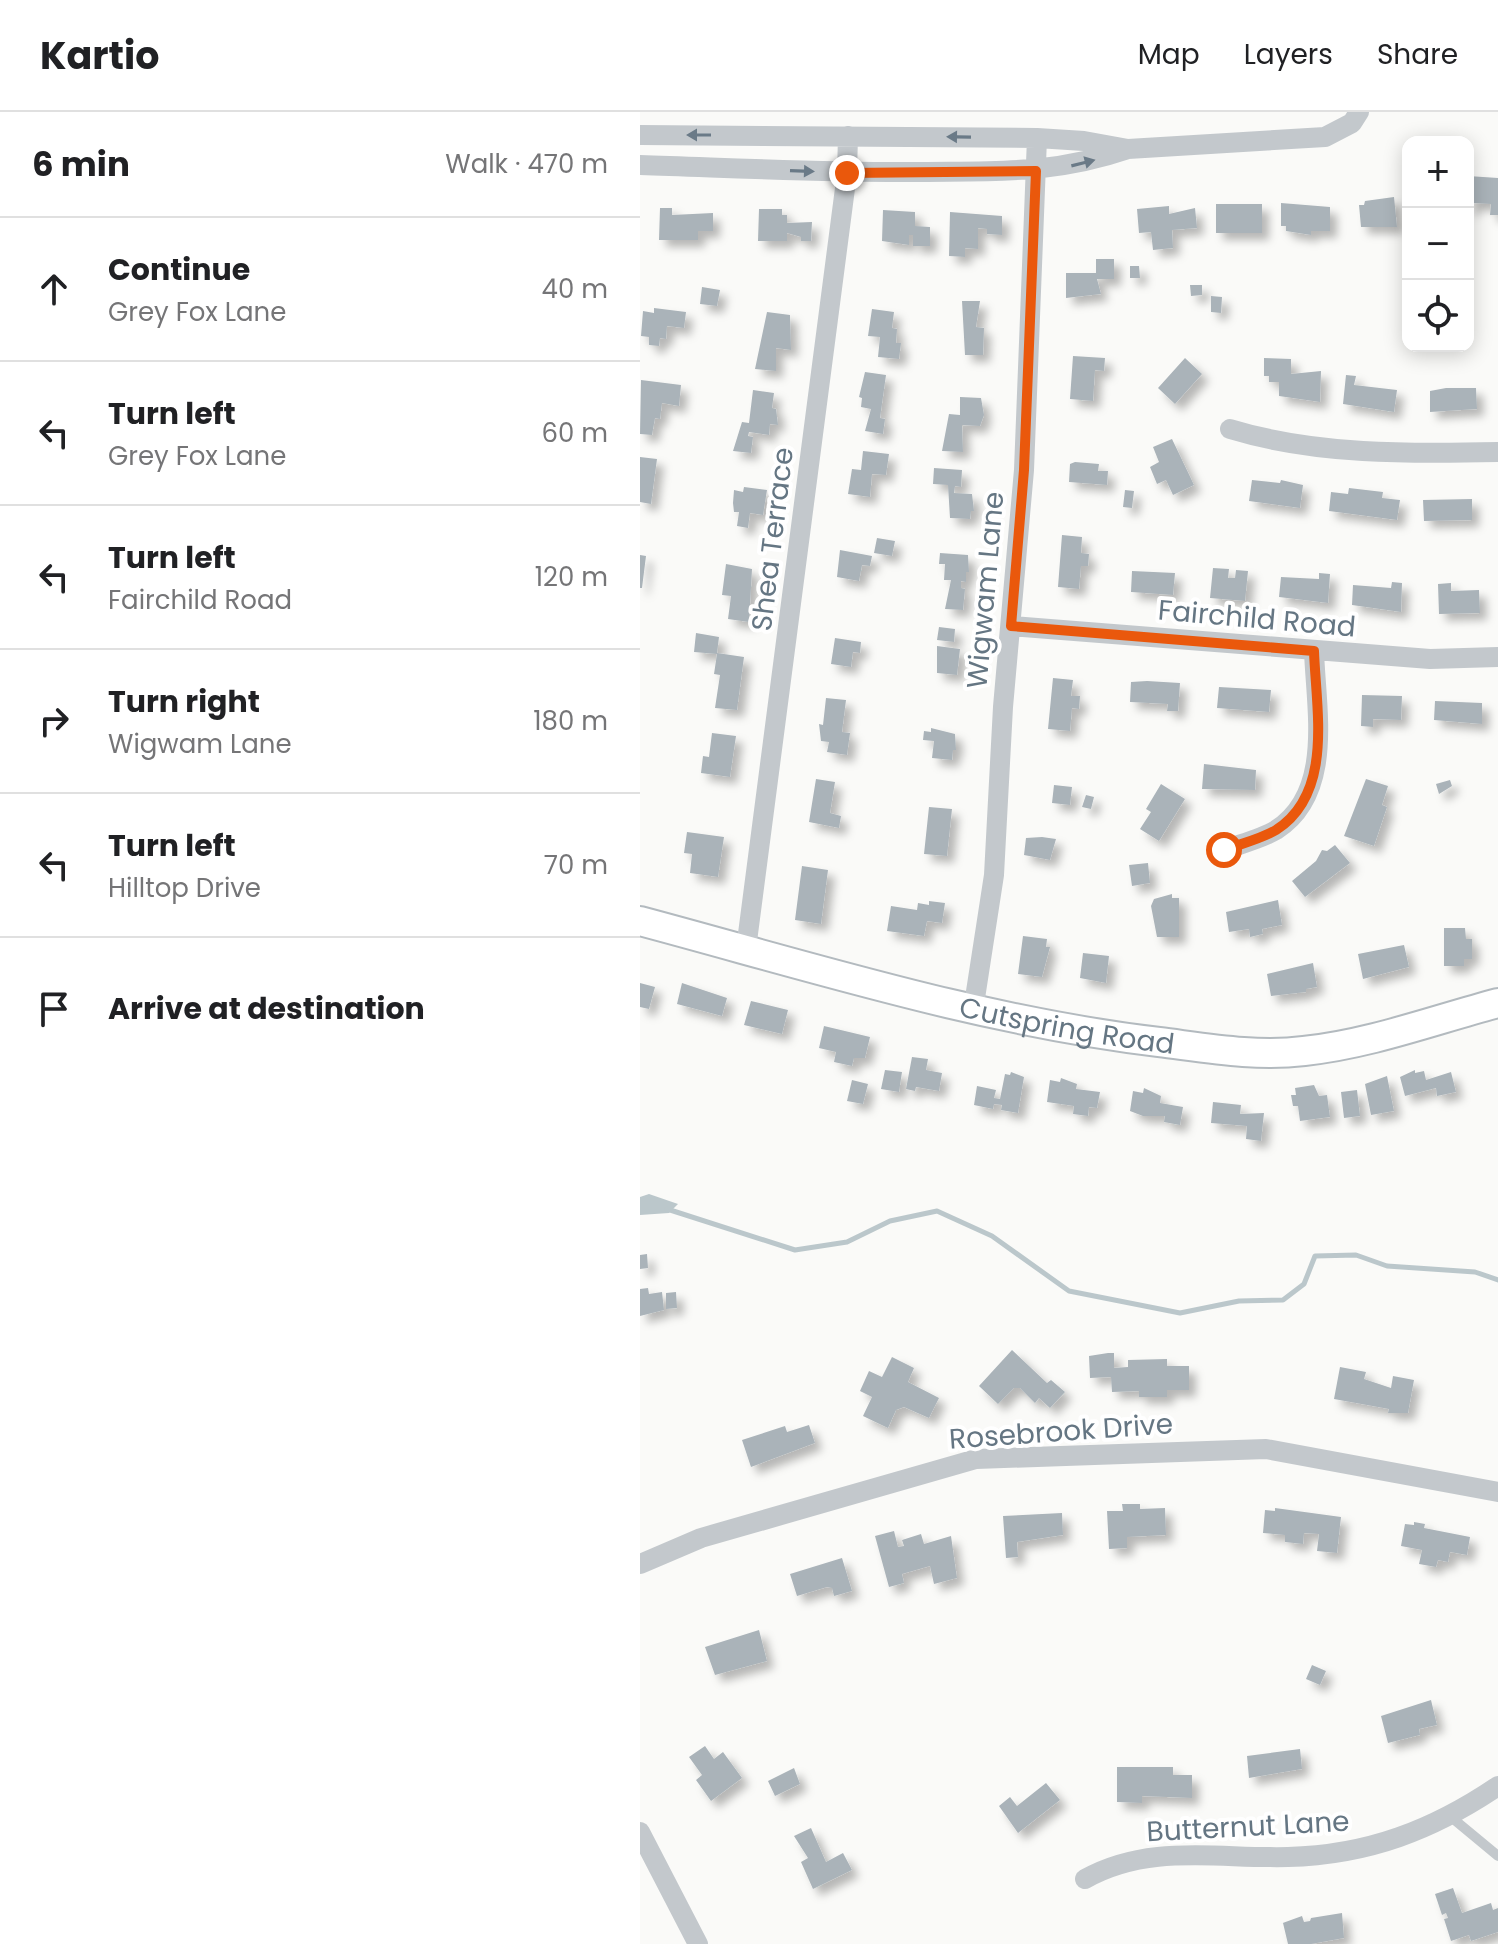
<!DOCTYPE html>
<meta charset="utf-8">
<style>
:root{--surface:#fff;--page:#f6f6f6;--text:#202124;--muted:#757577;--line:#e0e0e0}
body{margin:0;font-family:Poppins,sans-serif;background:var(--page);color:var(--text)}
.controls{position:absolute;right:24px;top:24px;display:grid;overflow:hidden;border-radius:16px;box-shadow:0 4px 20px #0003}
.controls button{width:72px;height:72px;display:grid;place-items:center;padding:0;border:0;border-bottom:2px solid var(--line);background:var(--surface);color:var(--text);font:40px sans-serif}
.stop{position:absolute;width:24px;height:24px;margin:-18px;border:6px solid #ea580c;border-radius:50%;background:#fff}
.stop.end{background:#ea580c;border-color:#fff;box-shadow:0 2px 8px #0008}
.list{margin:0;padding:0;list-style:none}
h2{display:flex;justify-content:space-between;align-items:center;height:104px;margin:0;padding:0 32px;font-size:34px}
h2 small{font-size:26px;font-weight:400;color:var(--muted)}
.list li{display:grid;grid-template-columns:52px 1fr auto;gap:24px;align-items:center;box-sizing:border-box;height:144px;padding:0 32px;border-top:2px solid var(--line)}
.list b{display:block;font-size:30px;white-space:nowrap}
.list p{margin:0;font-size:26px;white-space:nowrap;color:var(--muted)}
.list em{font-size:26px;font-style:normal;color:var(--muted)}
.icon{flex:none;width:44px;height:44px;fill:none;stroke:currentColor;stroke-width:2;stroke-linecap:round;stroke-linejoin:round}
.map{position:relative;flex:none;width:858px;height:1832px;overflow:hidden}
header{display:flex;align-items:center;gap:48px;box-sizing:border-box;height:112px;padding:0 40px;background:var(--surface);border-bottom:2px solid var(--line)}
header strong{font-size:38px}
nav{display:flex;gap:44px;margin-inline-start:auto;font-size:28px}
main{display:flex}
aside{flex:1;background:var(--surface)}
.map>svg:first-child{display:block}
.water{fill:#bbc7cb}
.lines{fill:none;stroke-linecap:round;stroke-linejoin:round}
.stream{stroke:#bbc7cb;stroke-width:5}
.building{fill:#aab3b9;filter:url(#shadow)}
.secondary-casing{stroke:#b3babf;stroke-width:32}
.lane{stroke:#c3c8cc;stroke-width:10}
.street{stroke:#c3c8cc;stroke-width:20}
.secondary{stroke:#fff;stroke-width:28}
.oneway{fill:#6a7a87}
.route{stroke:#ea580c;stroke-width:10}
.labels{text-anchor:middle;stroke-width:8;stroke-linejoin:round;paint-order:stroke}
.street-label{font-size:28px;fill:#657683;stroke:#fff}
</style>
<header>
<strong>Kartio</strong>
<nav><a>Map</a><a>Layers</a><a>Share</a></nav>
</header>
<main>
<aside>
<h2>6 min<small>Walk · 470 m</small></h2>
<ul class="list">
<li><svg class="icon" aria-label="ahead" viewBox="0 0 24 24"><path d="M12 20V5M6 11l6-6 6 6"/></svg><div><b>Continue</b><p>Grey Fox Lane</p></div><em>40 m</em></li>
<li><svg class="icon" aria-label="left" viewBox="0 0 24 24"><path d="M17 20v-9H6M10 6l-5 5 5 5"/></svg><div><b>Turn left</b><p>Grey Fox Lane</p></div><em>60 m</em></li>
<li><svg class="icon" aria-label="left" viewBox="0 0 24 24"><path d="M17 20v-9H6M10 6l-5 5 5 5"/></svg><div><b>Turn left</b><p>Fairchild Road</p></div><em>120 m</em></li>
<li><svg class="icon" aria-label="right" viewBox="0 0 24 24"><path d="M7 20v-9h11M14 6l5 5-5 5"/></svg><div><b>Turn right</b><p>Wigwam Lane</p></div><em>180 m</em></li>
<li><svg class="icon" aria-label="left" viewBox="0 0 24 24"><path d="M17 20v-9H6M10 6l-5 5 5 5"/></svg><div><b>Turn left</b><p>Hilltop Drive</p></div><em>70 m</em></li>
<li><svg class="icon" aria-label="arrive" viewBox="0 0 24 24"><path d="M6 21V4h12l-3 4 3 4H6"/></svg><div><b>Arrive at destination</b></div></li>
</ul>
</aside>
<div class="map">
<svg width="858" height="1832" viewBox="0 0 858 1832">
<defs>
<filter id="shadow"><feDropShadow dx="7" dy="7" stdDeviation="4" flood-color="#0004"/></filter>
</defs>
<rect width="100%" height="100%" fill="#fafaf8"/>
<path class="water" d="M9 1082 38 1092 29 1101 0 1103V1085Z"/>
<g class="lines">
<path class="stream" d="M27 1097 155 1138 207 1130 250 1109 297 1099 352 1124 429 1179 540 1201 599 1189 643 1188 664 1172 675 1144 716 1143 747 1154 835 1160 858 1168"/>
</g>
<path class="building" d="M828 64 858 66V103H850L851 92 833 91V97H828Z
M754 85 757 115H721L719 93H724L725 89Z
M641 91 690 95V119H671V123L646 119V114H641Z
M576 92H622V121H576Z
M529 94V102L555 96 557 116 532 118 533 136 513 138 511 120 499 121 497 97Z
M20 96H32V103L73 101V119H58V128H19Z
M119 97H142V103H147V111L172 110 171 129H161V125L147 121V129H118Z
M243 98 275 100V114L290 115V134H273V123H269V133L242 129Z
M310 100 362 104V123L347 122V117L338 116V137L325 136V145L309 144Z
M456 147H474V167H457L461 182 426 186V161H456Z
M490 154H499L500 166H490Z
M550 173H562V183L551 184Z
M62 175 80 178 77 194 60 192Z
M571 184 582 185 581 201 571 200Z
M322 189H340L336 215 344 216 343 243H325Z
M14 196 46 200 44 216 27 214 26 227 20 226 19 234 9 233V225L1 224 3 199 14 201Z
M232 197 254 200 252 216 257 217 256 231H261L259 247 238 245 240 225 228 224Z
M127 200 150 203 151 238 136 236V259L115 257Z
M433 244 465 246 464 259 455 258 453 289 430 287Z
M545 246 562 262 535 292 518 276Z
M624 246 651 247V262L681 259 680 290 639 284V270H629V264H624Z
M225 260 246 263 240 306 245 307 243 322 225 319 231 297 221 295 222 286 219 285Z
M706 263 716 264 714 273 757 278 754 300 703 292Z
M1 268 41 273 39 294 22 291 20 307 15 306 12 323 0 322Z
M806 276H836L837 297 790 300V279Z
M113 278 134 281 132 296 136 297 138 313 130 312 129 323 109 320 108 324 113 325 111 341 93 339 102 310 109 311Z
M320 285 341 286 344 303 340 314 322 313 323 340 302 339 309 302 320 303Z
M532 327 554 373 533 383 526 368 517 372 510 355 519 350 513 335Z
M223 339 249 342 246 363 232 362 230 385 208 382 212 357 221 358Z
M0 345 17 347 11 392 0 390Z
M435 350 459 352 458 359H468L467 373 429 370 430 352Z
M294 356 322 358 321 375 315 374 314 381 332 382 334 399H331L330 407 310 406 308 373 293 372Z
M612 368 640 371 641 368 663 373 660 396 609 389Z
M104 375 127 378 123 403 110 401 108 416 97 414 99 400H94L93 391 94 378 103 380Z
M709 376 743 380 742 386 760 388 757 408 689 399 691 380 708 382Z
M485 378 494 379 492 396 483 395Z
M832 387V408L784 409 783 388Z
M422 423 442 425 441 441 449 442 448 454H441L439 477 418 475Z
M237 426 255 429 252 444 234 441Z
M200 438 232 444 230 454 222 453 219 469 197 465Z
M300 441 328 443 329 460H326V470L321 469V476L325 477 323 498 305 497 311 468H304L305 452H299Z
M0 443 6 444 2 476H0Z
M86 452 112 457 109 510 88 507 91 484 82 483Z
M573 456 589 457 588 466H595L596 458 608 459 605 489 570 486Z
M492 459 535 461 533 483 491 480Z
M679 461 690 462 688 491 639 485 641 465 679 467Z
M752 470 762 471 761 500 712 493 713 473 751 476Z
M811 471V479L839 478 840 501 799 502 798 472Z
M299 515 315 517 314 530 297 528Z
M56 521 79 525 77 541 104 545 97 598 75 596 80 563 74 562 77 542 54 540Z
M195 526 221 530 220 541 213 540 211 555 191 552Z
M297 534 320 537 317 563 297 561Z
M413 566 433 568 431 584H440L439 597 432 596 430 619 408 617Z
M507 569 540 571 538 599H527L528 592 490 590 491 570Z
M579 575 631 578 629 600 577 596Z
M722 583 762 584 761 608 733 607V615L721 614Z
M186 586 206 588 202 620 210 621 207 643 187 640 189 630 181 629 179 612 183 613Z
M795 589 842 591V612L794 608Z
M291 616 315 622 316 638H313L312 648 292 646 294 629 283 628 284 619 291 620Z
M72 621 96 624 90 665 61 661 63 644 69 645Z
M564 652 616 658 615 678 562 677Z
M176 667 195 670 190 701 201 704 199 716 169 710Z
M726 667 748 674 742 693 747 695 734 734 704 724Z
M810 668 812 674 799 682 796 672Z
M521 672 545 687 519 729 500 717 511 700 506 697Z
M414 673 432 675 430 693 412 691Z
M446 683 454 685 451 697 442 695Z
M289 695 312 697 307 744 284 742Z
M47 720 84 725 78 765 50 761 52 742 44 741Z
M402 725 416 727 410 748 384 743 386 726Z
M695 733 710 751 665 785 652 769 676 749 682 738 687 739Z
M508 751 510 771 492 774 489 753Z
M162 754 188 758 181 812 155 808Z
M532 782V786H539V825H517L511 794 514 787Z
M638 788 642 813 622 817 623 822 610 825 609 817 589 820 586 800Z
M289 789 305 791 302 811 287 809 284 824 247 819 251 794 277 798 278 791 289 793Z
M804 816H825L826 827H832V847H824V854H804Z
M383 824 407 827 406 835H410L402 865 378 862Z
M764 833 769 855 723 867 718 842Z
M443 841 469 844 466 871 440 866Z
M673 851 677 875 666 877V880L631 884 627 862Z
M0 871 15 875 9 897 0 895Z
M42 871 87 886 82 904 37 892Z
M111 889 148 898 142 922 104 913Z
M184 914 230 925 225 946H214L212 954 194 950 196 940 179 936Z
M272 945 288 947 286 958 302 961 299 979 276 975 275 979 266 977Z
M245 958 262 960 259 980 241 977Z
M775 958V961L784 959 786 968 811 960 816 980 797 984 796 976 765 984 760 965Z
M371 960 384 965 378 1001 361 998 362 993 354 992 353 997 334 993 337 974 356 978 354 986 360 987 365 962 370 963Z
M747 964 754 999 731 1003 725 972Z
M421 966 437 972 436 977 460 980 457 996 449 995 448 1004 433 1002 434 994 407 990 410 968 420 970Z
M212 968 228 972 223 992 207 989Z
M674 973 679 984 687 983 690 1005 660 1009 658 994H653L651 983H656L655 976Z
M504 976 521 984 520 991 543 995 540 1013 524 1010 525 1004H503L490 999 493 979 503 981Z
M717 978 720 1004 704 1006 701 980Z
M573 990 601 993 600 1002 624 1001 621 1029 606 1027 607 1014 571 1011Z
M7 1142 8 1156 0 1157V1143Z
M8 1176 9 1182 22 1180 24 1198 0 1204V1177Z
M36 1180 37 1196 26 1197V1181Z
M372 1238 407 1271 411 1268 425 1280 410 1296 399 1286 395 1291 380 1276H374L358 1292 339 1274Z
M468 1241H474V1256L488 1255V1248L527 1247V1254H549V1278H527V1285H499V1279L472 1280 471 1265 450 1266 449 1244Z
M252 1245 274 1256 268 1270 299 1286 289 1306 264 1295 256 1298 248 1316 223 1304 232 1285 220 1279 229 1259 242 1265Z
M700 1255 726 1260 724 1267 751 1276 753 1264 774 1268 768 1301H748L749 1297 694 1287Z
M169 1313 175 1331 111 1355 102 1328 145 1314 147 1320Z
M482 1392H500V1397L525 1396 526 1423 487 1425V1436L469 1437 467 1399H483Z
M635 1396 701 1405 697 1441 677 1439 679 1422 664 1421 663 1432 645 1430V1423L623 1421 625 1398 635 1399Z
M422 1401 423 1423 377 1430 378 1445 366 1446 363 1404Z
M774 1410 785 1412 784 1416 830 1425 827 1443 810 1440 808 1450 798 1448 796 1455 779 1452 782 1438 761 1434 765 1412 774 1413Z
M254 1419 258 1435 264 1434 262 1428 281 1422 284 1432 311 1424 317 1466 294 1472 290 1454 262 1462 264 1471 249 1475 235 1424Z
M202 1446 212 1479 194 1484 192 1476 187 1475 157 1484 150 1462Z
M119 1518 127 1549 75 1563 65 1535Z
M672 1553 686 1559 680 1573 666 1567Z
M791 1588 797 1613 779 1617 780 1623 748 1631 741 1604Z
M65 1634 74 1647 83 1640 102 1666 71 1689 56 1668 62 1663 49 1645Z
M660 1637 662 1657 609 1666 607 1644Z
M477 1655H533V1663H552V1686L502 1684V1691L477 1690Z
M154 1656 160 1672 135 1684 128 1669Z
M406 1671 420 1688 378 1721 359 1694 370 1685 377 1694Z
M171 1716 186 1750 203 1741 212 1758 173 1777 161 1750 168 1746 154 1724Z
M813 1776 822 1801 851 1791 853 1798 858 1796V1820L831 1829 829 1823 811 1829 804 1807 808 1806 806 1801 802 1803 795 1782Z
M702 1801 704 1826 671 1832H648L643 1811 640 1812 662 1804 664 1810 670 1809 671 1806Z"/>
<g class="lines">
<defs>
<g id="secondary">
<path id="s1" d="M0 809C172 855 342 909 519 930 567 936 616 945 664 939 730 932 794 908 858 891"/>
</g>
</defs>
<use href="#secondary" class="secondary-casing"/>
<path class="lane" d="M811 1705 858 1744"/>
<path class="street" d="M0 23 397 26 444 29 488 37 685 25 712 11 719 0
M0 53C94 56 188 61 282 60 358 59 415 62 488 37
M590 317C675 343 770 342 858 340
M371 514 790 547 858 545
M584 738C600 732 621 727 636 718 694 681 676 598 674 539
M106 837 207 61 208 24
M333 899 354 763 363 595 384 358 397 26
M0 1452 61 1426 336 1347 626 1337 858 1380
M0 1720 58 1832
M445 1767C509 1731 578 1747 648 1745 728 1743 793 1718 858 1674"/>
<use href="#secondary" class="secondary"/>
</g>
<defs><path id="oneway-solid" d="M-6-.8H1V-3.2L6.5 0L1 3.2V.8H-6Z" transform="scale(2)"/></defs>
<g class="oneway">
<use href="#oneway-solid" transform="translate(59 23) rotate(-180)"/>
<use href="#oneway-solid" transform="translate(319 25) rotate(-179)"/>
<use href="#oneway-solid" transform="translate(443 51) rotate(-14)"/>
<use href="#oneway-solid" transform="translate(162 59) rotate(2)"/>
</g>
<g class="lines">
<path class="route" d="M207 61 396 59 384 358 371 514 674 539C676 598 694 681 636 718 621 727 600 732 584 738"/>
</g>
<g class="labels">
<g class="street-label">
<text transform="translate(132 427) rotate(-83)" y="10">Shea Terrace</text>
<text transform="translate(345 478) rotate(-85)" y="10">Wigwam Lane</text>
<text transform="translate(617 506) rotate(5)" y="10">Fairchild Road</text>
<text dy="10" stroke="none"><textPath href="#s1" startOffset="440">Cutspring Road</textPath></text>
<text transform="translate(421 1319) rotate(-4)" y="10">Rosebrook Drive</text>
<text transform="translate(608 1714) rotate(-3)" y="10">Butternut Lane</text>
</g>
</g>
</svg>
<div class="controls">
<button>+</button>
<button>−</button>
<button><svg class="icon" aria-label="locate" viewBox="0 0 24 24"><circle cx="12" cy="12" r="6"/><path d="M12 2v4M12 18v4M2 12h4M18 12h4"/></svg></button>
</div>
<div class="stop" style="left:584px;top:738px"></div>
<div class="stop end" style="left:207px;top:61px"></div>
</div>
</main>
